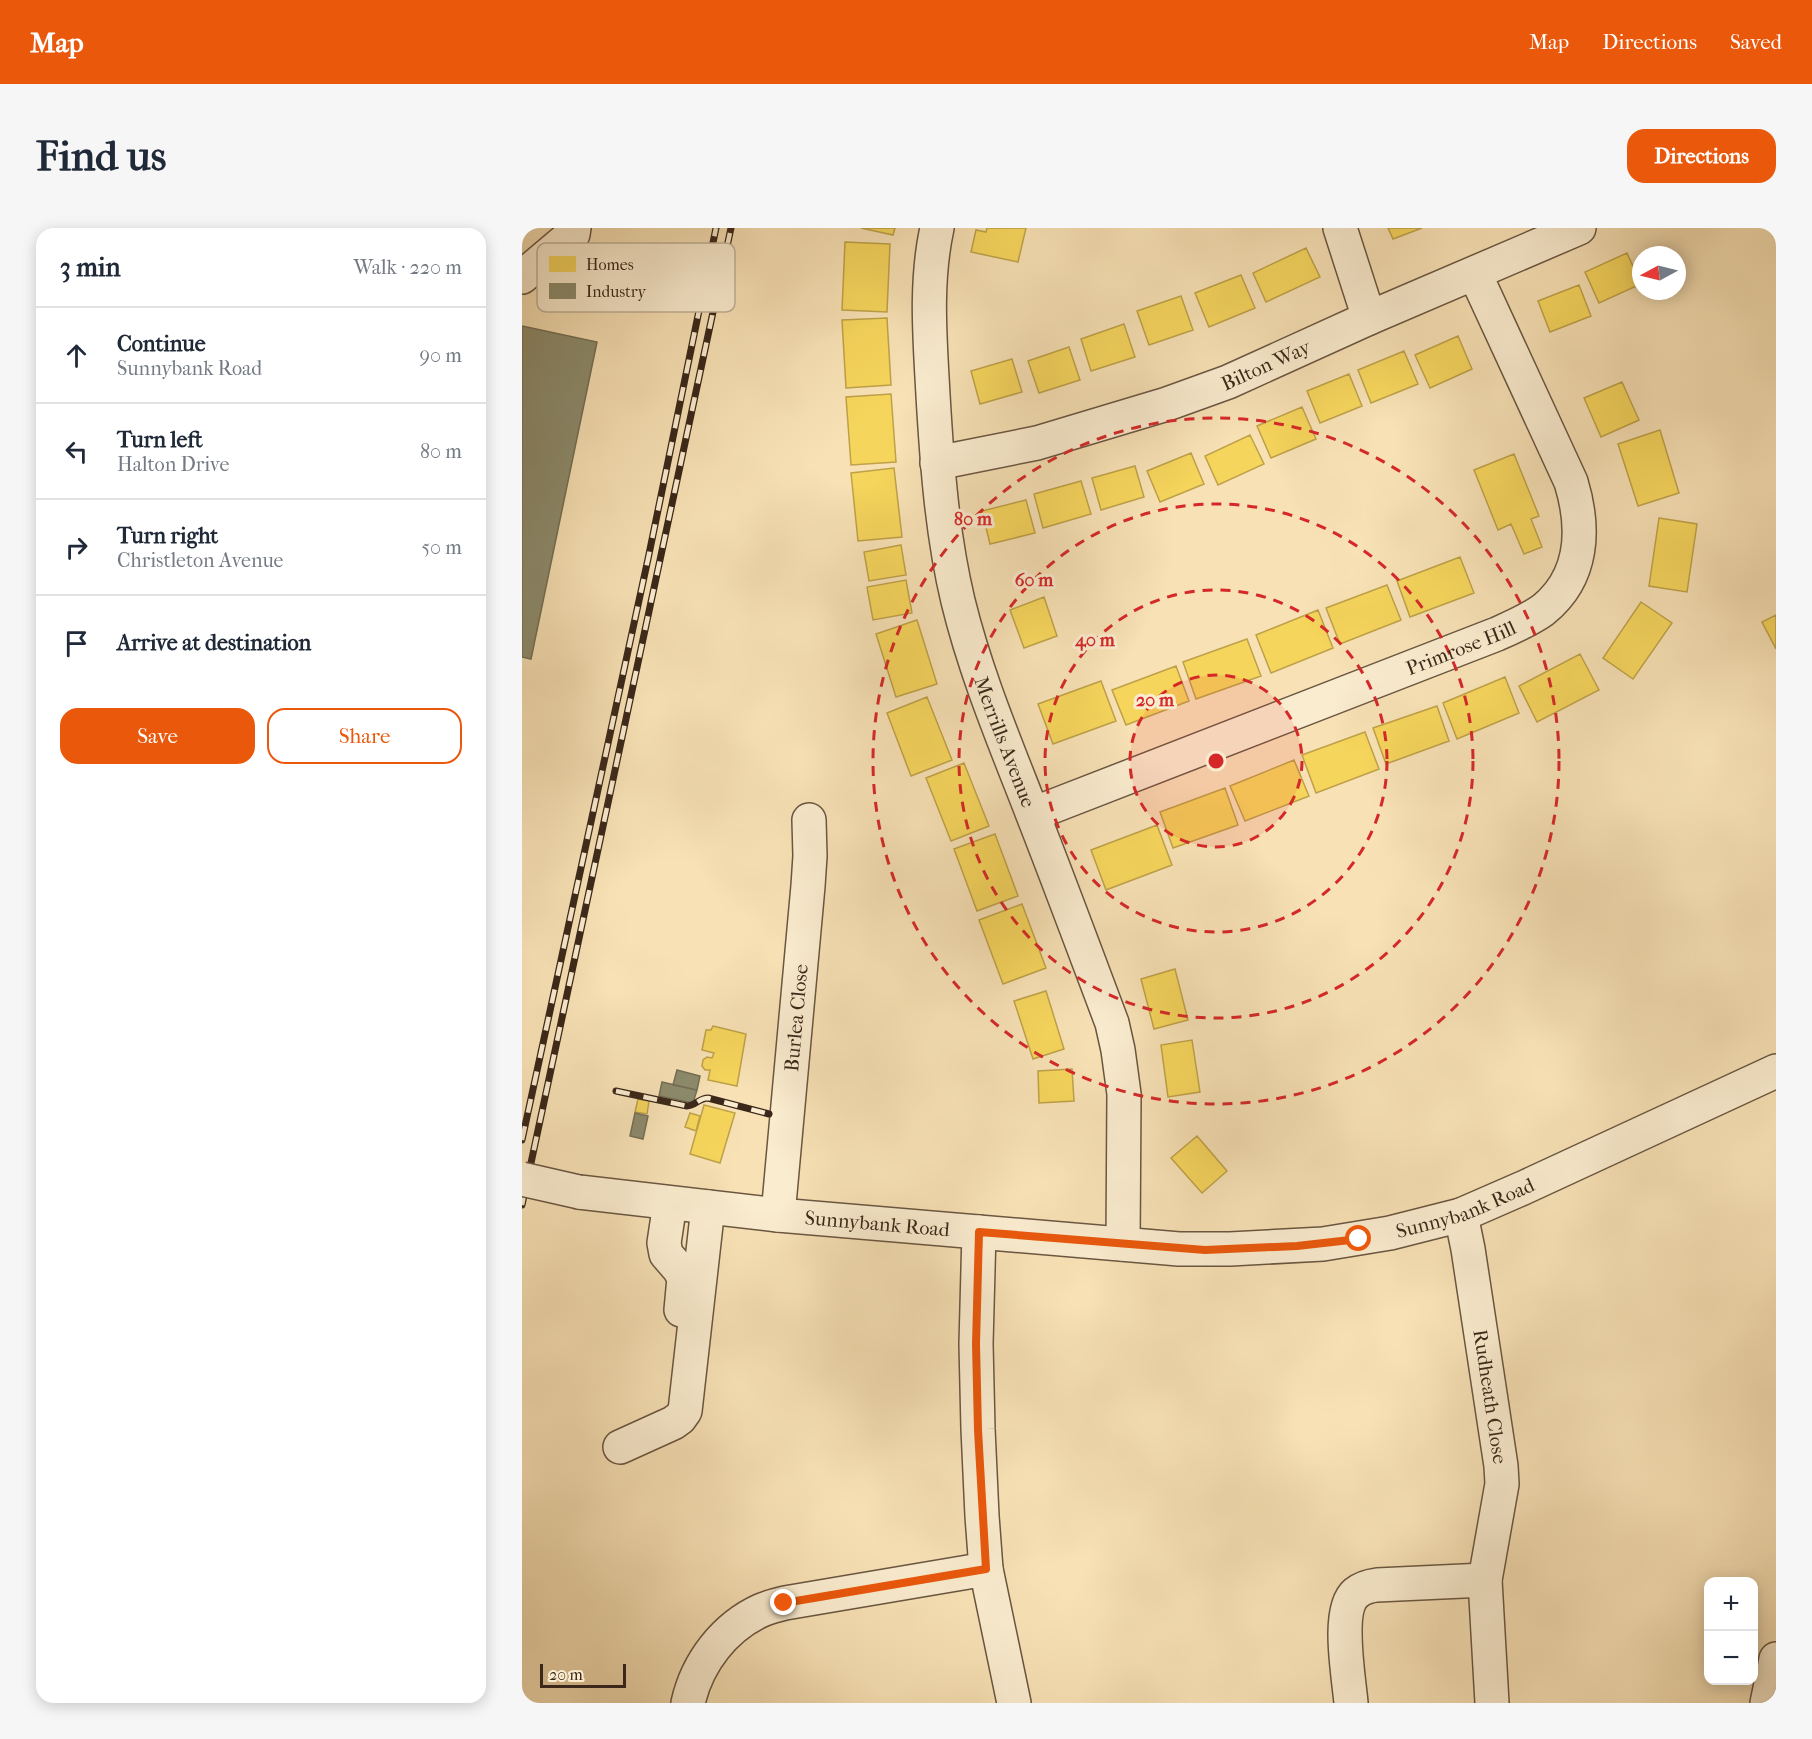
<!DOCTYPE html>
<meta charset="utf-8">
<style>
:root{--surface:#fff;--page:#f6f6f7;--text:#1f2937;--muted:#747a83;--line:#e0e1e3;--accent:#ea580c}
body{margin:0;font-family:"IM FELL French Canon",serif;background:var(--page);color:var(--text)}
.controls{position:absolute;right:18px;bottom:18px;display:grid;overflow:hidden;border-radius:12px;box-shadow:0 3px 15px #0003}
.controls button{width:54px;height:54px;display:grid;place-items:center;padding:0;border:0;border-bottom:2px solid var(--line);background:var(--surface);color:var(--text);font:30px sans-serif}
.compass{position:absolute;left:1110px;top:18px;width:54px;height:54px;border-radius:50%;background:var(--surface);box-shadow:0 3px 15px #0003;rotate:263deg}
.scale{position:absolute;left:18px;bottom:15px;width:86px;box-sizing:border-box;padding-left:6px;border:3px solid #3b281a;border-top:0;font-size:16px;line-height:21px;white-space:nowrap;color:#3b281a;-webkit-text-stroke:4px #faeccf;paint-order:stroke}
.stop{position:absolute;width:18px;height:18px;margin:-14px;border:4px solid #ea580c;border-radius:50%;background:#fff}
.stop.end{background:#ea580c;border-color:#fff;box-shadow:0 2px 6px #0008}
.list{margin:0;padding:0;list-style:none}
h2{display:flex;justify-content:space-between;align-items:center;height:78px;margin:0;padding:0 24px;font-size:26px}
h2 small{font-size:20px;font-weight:400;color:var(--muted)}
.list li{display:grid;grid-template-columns:39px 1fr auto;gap:18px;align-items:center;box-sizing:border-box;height:96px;padding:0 24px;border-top:2px solid var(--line)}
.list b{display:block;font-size:22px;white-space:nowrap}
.list p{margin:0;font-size:20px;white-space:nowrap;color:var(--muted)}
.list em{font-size:20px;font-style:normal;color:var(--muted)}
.actions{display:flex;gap:12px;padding:18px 24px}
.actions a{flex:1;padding:14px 0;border:2px solid var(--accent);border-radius:18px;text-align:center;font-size:21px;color:var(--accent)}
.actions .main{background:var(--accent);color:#fff}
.icon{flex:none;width:33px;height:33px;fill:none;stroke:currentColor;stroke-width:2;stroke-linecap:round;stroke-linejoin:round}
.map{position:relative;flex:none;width:1254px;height:1475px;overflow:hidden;border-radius:18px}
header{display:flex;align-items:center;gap:36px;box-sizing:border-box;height:84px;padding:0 30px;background:var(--accent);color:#fff}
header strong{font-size:28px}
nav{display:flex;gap:33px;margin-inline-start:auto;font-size:21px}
.intro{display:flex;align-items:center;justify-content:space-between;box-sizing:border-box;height:144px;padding:0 36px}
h1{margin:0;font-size:42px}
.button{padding:15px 27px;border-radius:18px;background:var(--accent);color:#fff;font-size:21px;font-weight:700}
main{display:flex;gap:36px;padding:0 36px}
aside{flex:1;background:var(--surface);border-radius:18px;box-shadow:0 3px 15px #0003}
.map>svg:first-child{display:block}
.homes{fill:#f6d55c;stroke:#bea148;stroke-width:1.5}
.industry{fill:#8c8c6e;stroke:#746e55;stroke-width:1.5}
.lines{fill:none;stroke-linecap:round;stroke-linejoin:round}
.minor-casing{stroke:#6a5641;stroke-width:36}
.minor{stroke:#faeccf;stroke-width:33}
.rail-casing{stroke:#3b281a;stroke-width:7}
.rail{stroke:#faeccf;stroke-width:4.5;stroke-dasharray:14;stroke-linecap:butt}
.minor-bridge-casing{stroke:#6a5641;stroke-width:36;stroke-linecap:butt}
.minor-bridge{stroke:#faeccf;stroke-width:33}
.route{stroke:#ea580c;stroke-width:8}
.ring{fill:none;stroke:#d62828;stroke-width:3;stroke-dasharray:10 8}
.labels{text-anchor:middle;stroke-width:6;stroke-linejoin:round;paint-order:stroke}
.street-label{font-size:20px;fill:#3b281a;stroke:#faeccf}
.key{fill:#faeccf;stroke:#c1b199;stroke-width:1.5}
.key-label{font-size:16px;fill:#3b281a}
.centre{fill:#d62828;stroke:#faeccf;stroke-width:3}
.ring-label{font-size:18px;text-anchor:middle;font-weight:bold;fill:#d62828;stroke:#faeccf;stroke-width:6;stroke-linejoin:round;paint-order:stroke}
</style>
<header>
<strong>Map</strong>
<nav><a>Map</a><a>Directions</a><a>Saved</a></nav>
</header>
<div class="intro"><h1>Find us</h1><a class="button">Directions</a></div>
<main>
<aside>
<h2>3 min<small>Walk · 220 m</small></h2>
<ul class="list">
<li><svg class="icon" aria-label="ahead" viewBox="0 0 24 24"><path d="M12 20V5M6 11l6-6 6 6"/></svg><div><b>Continue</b><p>Sunnybank Road</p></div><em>90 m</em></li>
<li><svg class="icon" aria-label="left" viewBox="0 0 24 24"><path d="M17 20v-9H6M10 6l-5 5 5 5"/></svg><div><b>Turn left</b><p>Halton Drive</p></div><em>80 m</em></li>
<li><svg class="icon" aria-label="right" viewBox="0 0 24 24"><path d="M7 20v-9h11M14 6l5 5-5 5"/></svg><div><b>Turn right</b><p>Christleton Avenue</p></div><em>50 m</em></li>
<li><svg class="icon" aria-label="arrive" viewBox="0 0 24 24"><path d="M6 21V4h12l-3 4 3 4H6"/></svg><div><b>Arrive at destination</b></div></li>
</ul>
<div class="actions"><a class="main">Save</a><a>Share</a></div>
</aside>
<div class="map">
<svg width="1254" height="1475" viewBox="0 0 1254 1475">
<rect width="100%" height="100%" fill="#f7e1b5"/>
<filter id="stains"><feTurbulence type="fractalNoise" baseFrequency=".00333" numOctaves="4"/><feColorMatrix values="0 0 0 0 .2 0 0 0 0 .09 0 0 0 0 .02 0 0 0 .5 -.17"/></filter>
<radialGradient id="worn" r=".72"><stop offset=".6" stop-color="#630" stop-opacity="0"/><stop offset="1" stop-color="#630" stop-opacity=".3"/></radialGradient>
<path class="homes" d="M339 0H373L371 7Z
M465 0H504L496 34 449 24 454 2 464 4Z
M866 0H900L871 11Z
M323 14 368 16 365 84 320 82Z
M784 20 798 49 744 74 731 45Z
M1105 25 1119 56 1077 75 1063 44Z
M719 47 733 80 687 99 673 65Z
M1057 57 1069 88 1028 104 1016 73Z
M659 68 671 102 627 117 615 83Z
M365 90 369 157 324 160 320 92Z
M602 96 613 129 569 143 559 111Z
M936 108 950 141 908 160 893 127Z
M547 119 558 152 517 165 506 133Z
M882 123 896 156 849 175 836 142Z
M490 131 500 164 458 176 449 143Z
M827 146 840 178 798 195 785 163Z
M1100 154 1117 192 1079 209 1062 170Z
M369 166 374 234 329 237 324 169Z
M780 179 794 211 749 230 735 198Z
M1138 202 1157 265 1116 278 1096 216Z
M728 207 742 236 696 257 683 228Z
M669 225 682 256 638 274 625 243Z
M992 226 1017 288 1009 291 1020 319 1002 326 989 296 976 302 952 242Z
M613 238 622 269 579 282 570 250Z
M372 240 380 309 336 313 329 245Z
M559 253 569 286 521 300 512 266Z
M504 272 513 305 468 316 460 283Z
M1137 290 1175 296 1165 364 1127 358Z
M379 317 384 347 347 353 342 324Z
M938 329 952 365 888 389 875 353Z
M384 352 390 385 351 392 345 359Z
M865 357 879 392 818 416 804 380Z
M522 369 535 408 502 420 488 382Z
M1119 374 1150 395 1111 451 1081 430Z
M796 382 811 420 749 445 734 407Z
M1254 387V421L1240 394Z
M395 392 415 456 374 469 354 406Z
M725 411 739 448 674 471 661 434Z
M1058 426 1077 462 1015 494 997 458Z
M654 438 667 473 604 497 590 462Z
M983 449 997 485 935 511 921 475Z
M579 453 594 493 531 516 516 476Z
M405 469 430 532 389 548 365 485Z
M915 478 927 513 864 536 851 500Z
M843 504 857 541 794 565 780 527Z
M772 532 787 568 723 593 708 558Z
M442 535 467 598 429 613 404 550Z
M703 560 716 597 651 620 638 584Z
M635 597 650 637 584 662 569 622Z
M473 606 496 668 455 683 432 621Z
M500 676 524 740 481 756 457 692Z
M653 741 666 792 632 801 619 751Z
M524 763 542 821 511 831 492 773Z
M191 798 224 806 215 858 186 852 188 842H183L180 838 181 832 185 829 190 830 192 825 180 822 184 802H189Z
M670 812 678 864 646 869 639 817Z
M550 841 552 873 517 875 516 843Z
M116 871 127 873 125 886 113 884Z
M182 877 213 885 198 935 168 926Z
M168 885 178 888 174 903 163 899Z
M675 908 705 943 680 965 649 930Z"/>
<path class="industry" d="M0 98 75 114 9 431 0 429Z
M155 842 178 848 175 862 151 857Z
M140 854 175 862 171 875 137 868Z
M113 885 126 888 121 911 108 908Z"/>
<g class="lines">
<defs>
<g id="minor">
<path id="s1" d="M415 0C403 55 408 111 411 167 415 236 420 306 436 373 454 447 484 517 511 587 538 656 564 726 590 795L596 822 602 866 601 1016"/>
<path d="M818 0 847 90"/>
<path d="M0 49 51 6 52 0"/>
<path id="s2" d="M415 235 515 215 645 176 706 154 847 90 1057 0"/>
<path id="s3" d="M511 586 975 406C991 399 1007 392 1021 382 1062 349 1063 300 1049 254L953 46"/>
<path id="s4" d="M57 964 256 987 657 1021H708L801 1016 868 1005 939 987 1001 960 1254 843"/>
<path d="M148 975 142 1015 144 1026 157 1041 162 1050 159 1082"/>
<path id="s5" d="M256 987 286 658 288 628 287 592"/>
<path id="s6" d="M939 987 946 1021 979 1238 980 1256 963 1352 970 1475"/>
<path d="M457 1004 454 1116 456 1201 460 1288 464 1341 492 1475"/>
<path d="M98 1219 151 1195 158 1190 163 1183 186 979"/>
<path d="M166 1475C175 1435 202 1399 240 1382 247 1379 255 1377 263 1375L464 1341"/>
<path d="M829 1475C827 1450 814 1382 834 1365 840 1360 847 1358 855 1357L963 1352"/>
<path d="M1245 1475 1254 1431"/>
</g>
</defs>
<use href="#minor" class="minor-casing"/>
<use href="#minor" class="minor"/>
<defs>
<path id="rail" d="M94 863 165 878C173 878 177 870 186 870L247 886
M0 912 126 331 194 0
M0 977 209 0"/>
</defs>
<use href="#rail" class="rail-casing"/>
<use href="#rail" class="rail"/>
<defs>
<path id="minor-bridge" d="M0 951 57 964"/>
</defs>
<use href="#minor-bridge" class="minor-bridge-casing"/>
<use href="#minor-bridge" class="minor-bridge"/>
</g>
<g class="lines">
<path class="route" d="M262 1375 464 1341 456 1202 454 1116 457 1004 683 1022 775 1018 837 1011"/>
</g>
<circle cx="694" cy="533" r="86" fill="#d62828" fill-opacity=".12"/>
<g class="ring">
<circle cx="694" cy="533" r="86"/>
<circle cx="694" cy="533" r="171"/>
<circle cx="694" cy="533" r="257"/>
<circle cx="694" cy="533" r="343"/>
</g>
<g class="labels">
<g class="street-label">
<text dy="7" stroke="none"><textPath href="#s2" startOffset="344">Bilton Way</textPath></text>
<text dy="7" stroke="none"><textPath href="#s3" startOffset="459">Primrose Hill</textPath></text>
<text dy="7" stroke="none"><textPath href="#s1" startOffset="524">Merrills Avenue</textPath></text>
<text dy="7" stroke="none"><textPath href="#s5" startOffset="198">Burlea Close</textPath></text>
<text dy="7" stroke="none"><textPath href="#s4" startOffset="894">Sunnybank Road</textPath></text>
<text dy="7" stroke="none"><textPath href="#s4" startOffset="300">Sunnybank Road</textPath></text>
<text dy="7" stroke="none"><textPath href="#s6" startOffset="184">Rudheath Close</textPath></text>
</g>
</g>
<rect x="15" y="15" width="198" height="69" rx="9" class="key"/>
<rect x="27" y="28" width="27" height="16" fill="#f6d55c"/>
<rect x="27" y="55" width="27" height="16" fill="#8c8c6e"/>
<g class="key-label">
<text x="64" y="42">Homes</text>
<text x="64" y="69">Industry</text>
</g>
<circle cx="694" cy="533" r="9" class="centre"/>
<g class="ring-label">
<text x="451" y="297">80 m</text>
<text x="512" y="358">60 m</text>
<text x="573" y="418">40 m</text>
<text x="633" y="478">20 m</text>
</g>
<rect width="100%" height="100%" filter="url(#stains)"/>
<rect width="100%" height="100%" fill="url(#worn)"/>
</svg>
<div class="controls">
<button>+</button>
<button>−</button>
</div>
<svg class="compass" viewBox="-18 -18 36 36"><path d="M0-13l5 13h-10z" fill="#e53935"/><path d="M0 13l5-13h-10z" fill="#747a83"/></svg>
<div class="scale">20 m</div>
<div class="stop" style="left:837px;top:1011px"></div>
<div class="stop end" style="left:262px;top:1375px"></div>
</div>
</main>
